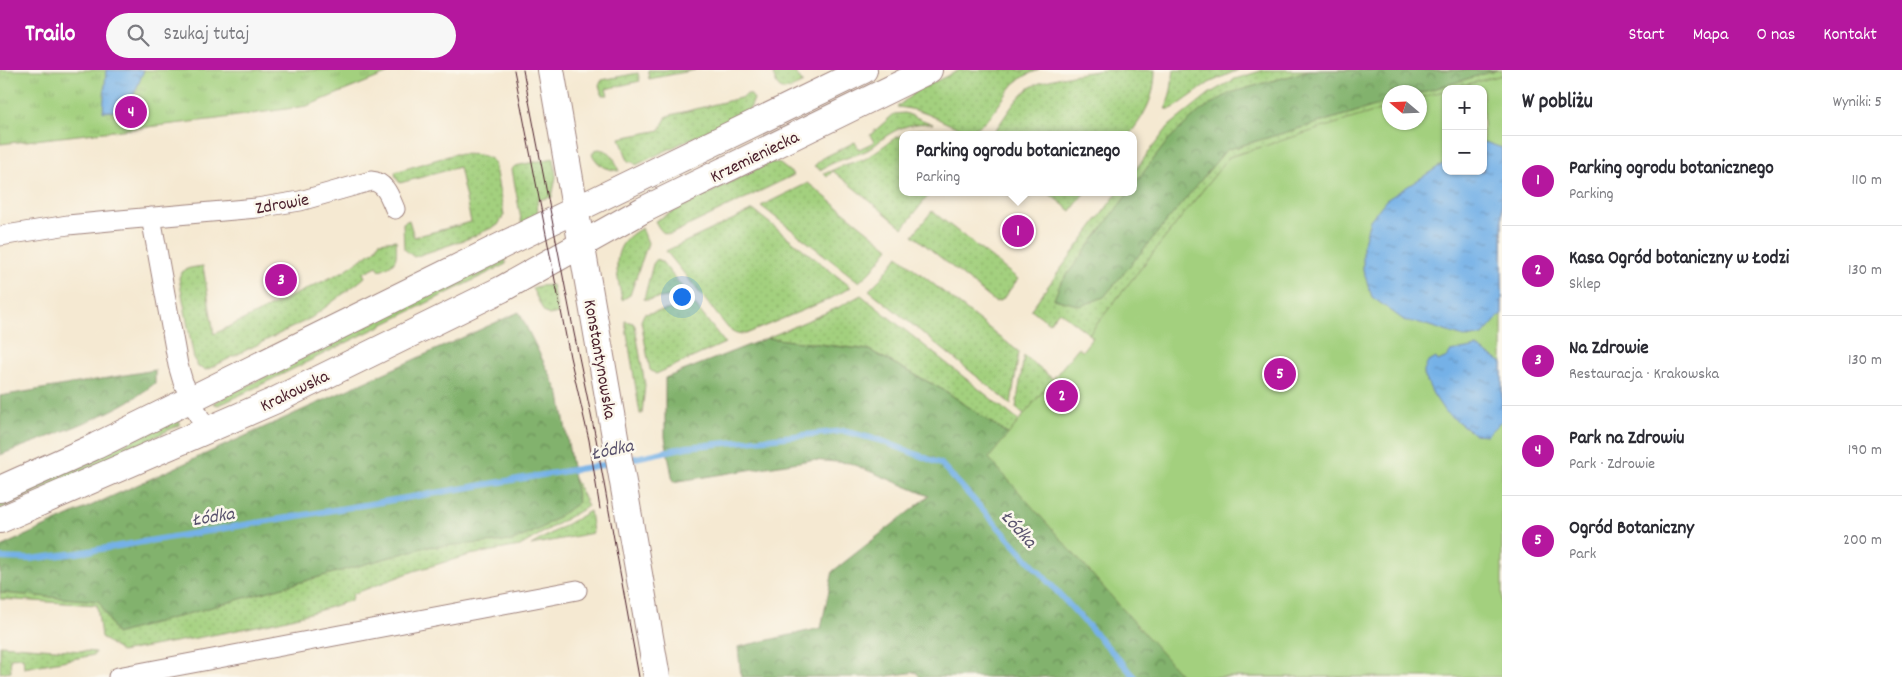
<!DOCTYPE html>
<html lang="pl">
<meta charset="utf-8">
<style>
:root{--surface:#fff;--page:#f7f7f7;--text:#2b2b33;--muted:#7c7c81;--line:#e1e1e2;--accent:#b5179e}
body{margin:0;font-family:Dekko,sans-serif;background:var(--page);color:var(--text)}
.controls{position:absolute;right:15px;top:15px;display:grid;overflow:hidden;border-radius:10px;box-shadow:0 1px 4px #0004}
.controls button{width:45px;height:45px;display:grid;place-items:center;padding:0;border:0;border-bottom:1px solid var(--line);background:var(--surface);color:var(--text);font:25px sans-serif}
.compass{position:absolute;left:1382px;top:15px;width:45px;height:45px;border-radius:50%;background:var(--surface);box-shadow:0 1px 4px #0004;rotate:289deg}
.you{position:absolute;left:681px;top:226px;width:18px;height:18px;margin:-12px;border:4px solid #fff;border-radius:50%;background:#1a73e8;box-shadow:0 0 0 8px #1a73e833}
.badge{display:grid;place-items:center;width:32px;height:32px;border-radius:50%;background:var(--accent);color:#fff;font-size:16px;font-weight:700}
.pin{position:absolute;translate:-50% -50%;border:2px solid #fff;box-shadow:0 1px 5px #0006}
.popup{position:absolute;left:899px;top:61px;width:238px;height:65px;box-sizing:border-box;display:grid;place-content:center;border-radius:10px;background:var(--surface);filter:drop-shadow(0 1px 4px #0005);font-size:16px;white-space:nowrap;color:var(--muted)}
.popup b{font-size:19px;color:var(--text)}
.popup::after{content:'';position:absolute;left:50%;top:100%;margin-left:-10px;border:10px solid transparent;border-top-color:var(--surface)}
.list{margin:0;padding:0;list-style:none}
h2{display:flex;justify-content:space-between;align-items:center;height:65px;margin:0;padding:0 20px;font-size:21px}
h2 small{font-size:16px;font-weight:400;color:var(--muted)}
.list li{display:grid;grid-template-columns:32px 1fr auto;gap:15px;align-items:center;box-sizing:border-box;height:90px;padding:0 20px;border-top:1px solid var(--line)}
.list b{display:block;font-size:19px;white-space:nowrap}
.list p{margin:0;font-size:16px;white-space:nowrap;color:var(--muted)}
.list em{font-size:16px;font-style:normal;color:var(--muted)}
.icon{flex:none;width:28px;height:28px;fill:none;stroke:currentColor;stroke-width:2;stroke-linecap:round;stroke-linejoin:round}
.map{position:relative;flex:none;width:1502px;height:607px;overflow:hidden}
header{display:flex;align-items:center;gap:30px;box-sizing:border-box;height:70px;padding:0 25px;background:var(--accent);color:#fff}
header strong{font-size:24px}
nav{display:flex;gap:28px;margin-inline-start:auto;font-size:18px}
.search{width:350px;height:45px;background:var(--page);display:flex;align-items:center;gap:12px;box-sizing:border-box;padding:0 18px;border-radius:28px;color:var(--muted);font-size:19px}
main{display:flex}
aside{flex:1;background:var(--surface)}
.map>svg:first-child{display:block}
.grass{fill:url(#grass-dots);stroke:#767854}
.forest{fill:url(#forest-crowns);stroke:#66684c}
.park{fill:url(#park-tufts);stroke:#767854}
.garden{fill:#a3d07e;stroke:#767854}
.water{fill:url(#water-ripples);stroke:#606889}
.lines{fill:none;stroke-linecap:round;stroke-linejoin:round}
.stream{stroke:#75b1e7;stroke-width:6}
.street-casing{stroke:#a0847e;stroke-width:21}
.secondary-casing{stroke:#a0847e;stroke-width:28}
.street{stroke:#fff;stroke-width:19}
.secondary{stroke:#fff;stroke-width:26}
.tram{stroke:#4a1f2b;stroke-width:1}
.labels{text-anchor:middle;stroke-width:5;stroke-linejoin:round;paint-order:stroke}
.street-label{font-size:18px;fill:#4a1f2b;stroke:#fbf7ec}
.water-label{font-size:19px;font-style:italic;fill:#59526d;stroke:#fbf7ec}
</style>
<header>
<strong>Trailo</strong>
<div class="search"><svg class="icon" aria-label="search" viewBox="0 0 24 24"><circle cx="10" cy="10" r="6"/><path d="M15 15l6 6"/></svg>Szukaj tutaj</div>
<nav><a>Start</a><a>Mapa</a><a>O nas</a><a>Kontakt</a></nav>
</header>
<main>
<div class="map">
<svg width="1502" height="607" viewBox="0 0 1502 607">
<defs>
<pattern id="grass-dots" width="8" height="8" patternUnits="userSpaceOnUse" patternTransform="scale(1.25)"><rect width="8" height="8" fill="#a3d07e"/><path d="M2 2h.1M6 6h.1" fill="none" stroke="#8eb26d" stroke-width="1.8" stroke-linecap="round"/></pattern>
<pattern id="forest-crowns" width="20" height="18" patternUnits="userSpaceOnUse" patternTransform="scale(1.25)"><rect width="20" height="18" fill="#82b26d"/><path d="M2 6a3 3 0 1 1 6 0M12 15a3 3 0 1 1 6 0" fill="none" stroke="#6c905a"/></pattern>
<pattern id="park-tufts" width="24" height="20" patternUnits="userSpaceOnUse" patternTransform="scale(1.25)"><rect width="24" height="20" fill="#a3d07e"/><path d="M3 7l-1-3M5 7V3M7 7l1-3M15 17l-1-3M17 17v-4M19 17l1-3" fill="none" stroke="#8eb26d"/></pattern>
<pattern id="water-ripples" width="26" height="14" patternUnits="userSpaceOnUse" patternTransform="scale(1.25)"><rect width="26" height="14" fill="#75b1e7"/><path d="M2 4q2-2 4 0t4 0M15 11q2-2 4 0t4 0" fill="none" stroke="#628fbb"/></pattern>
</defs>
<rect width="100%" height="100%" fill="#fbf7ec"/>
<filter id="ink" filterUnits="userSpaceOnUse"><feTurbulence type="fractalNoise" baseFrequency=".02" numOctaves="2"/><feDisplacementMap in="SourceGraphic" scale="10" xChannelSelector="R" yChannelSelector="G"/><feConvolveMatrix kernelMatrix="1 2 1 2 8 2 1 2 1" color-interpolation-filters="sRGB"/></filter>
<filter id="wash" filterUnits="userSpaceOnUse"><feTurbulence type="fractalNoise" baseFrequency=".0096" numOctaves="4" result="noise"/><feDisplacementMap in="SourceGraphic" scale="20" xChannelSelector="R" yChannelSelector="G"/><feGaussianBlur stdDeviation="1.12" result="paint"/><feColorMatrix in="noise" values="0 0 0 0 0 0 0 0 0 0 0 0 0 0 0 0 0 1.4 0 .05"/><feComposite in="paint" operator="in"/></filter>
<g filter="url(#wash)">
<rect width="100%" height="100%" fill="#f5e9d2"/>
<path class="grass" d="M648 0H695L649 9Z
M772 0H793L803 13C783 23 778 24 772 0Z
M960 0H1039C1030 3 1022 7 1015 13 1001 27 988 61 967 59 953 58 940 49 927 44 917 40 908 38 897 37L919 19Z
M1103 0H1155C1155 27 1145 45 1129 65H992C1003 50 1014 30 1028 19 1043 8 1085 3 1103 0Z
M1174 0H1238L1209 13 1177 36 1171 39H1166L1171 20Z
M1264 0H1502V7L1462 19H1446V24L1420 31V22H1390L1389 40 1229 87 1089 264 1059 241 1049 253 1031 239 1118 122H1133V103L1169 56 1210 23 1235 9Z
M638 3 640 11 606 19 608 25H602L599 15 602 10Z
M747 24H750L754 29 749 41 636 95 633 92 628 91 620 68 660 60 667 46 744 27Z
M905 43 933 54C914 52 898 57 882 69 876 74 870 80 863 82 846 89 836 90 820 100L814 96 823 88 855 72 859 79 874 72 870 65 894 44Z
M917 60H928L943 65H903V122H931L903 158 833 101 827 107 824 104 844 95 865 89 895 68Z
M599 79C614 82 613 87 619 101 606 99 598 96 592 84L595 80Z
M455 84C467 85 485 82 494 92L504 145 498 155 467 169 414 187 404 179 403 153 409 150 414 167 471 152 459 97 400 113 396 108 395 102Z
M554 88 556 107 552 127 537 130 538 146 522 155 512 99 515 96Z
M770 92 780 94 794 105 671 164C662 165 659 158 655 151Z
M808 113 889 178 871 201 859 212 761 136Z
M1047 122H1085L1071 141Z
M753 140 851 217 830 229 746 264C739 264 734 263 728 258L666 181Z
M932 141 1018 209 1002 230 995 232 913 165Z
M642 158 648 173 630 225 622 230C616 199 609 175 642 158Z
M396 170C397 189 398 193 380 200L377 196 363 203 365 207 359 212 311 248 206 300 198 297 194 289 179 208C182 197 192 198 203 196L214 264 344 201 376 179 379 172Z
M898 186 1019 282 1011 334 869 220 882 207Z
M505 187 506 194 226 332 218 335 213 333Z
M657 189 662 192 682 217 680 225 647 230 644 229 653 194Z
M552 215 558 243 549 245 544 242 532 218 539 216Z
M861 225 1019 351 1008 365 947 322 869 280 767 268 837 238Z
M695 235 725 273 656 304 650 300 641 251 644 244Z
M625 251 633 253 635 256 645 315 642 344H640Z
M1024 286 1053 309 1024 345 1016 338Z
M180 348 179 355 121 384 0 439V431Z
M574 408 588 436 520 476 470 485 445 492 414 501 353 524 352 530C277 556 198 567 121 582L101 567 97 535 0 529V496Z
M590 441 593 463 531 475Z
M0 575 96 582 94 585 24 598 23 587 10 588 11 601 0 603Z"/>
<path class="forest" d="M1310 0H1497L1420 23 1390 22 1389 32 1226 80 1104 227 1081 236 1054 229 1060 214 1129 122H1133V116L1169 69 1201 40 1230 23Z
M519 242 560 325 578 433 540 459 513 471 426 477 116 564 99 531 0 523V477Z
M767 268 869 280 947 322 1117 440 1394 607H920L916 602 881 607H741L738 577 821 558 833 501 929 426 850 393 811 390 673 412 665 367V308Z
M155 300V313C116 346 48 366 0 385V326Z"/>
<path class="park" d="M0 0H396L307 36 217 49 0 74Z"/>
<path class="garden" d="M1502 5V607H1183L989 388 1078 278 1082 281 1093 267 1089 264 1229 87 1389 37 1390 52H1420V28L1446 20V101H1483V19H1449Z"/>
<path class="water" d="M106 0H144L128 40 103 42Z
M1485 72 1502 78V243L1483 265 1467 268 1420 253 1405 251 1372 227 1363 200V176L1370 150 1386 130 1446 92V101H1483V73Z
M1477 277 1502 293V350L1487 365 1474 364 1445 342 1433 324 1423 303 1427 293 1436 288 1438 291 1447 287 1450 282Z"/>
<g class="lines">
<path class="stream" d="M626 390 687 377 844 361 882 371 941 394 1135 607
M0 488 30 489 77 483 614 393"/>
</g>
</g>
<g filter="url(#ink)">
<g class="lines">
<defs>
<path id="street" d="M151 147 178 295 183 312 206 361
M0 166 68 155 120 150 257 138 300 131 371 111C386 112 390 128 395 139
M118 607 577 520"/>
<path id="secondary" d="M551 0 657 607
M0 419 96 376 509 172 864 0
M0 450 274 331 502 219 643 140 929 0"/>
</defs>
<use href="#street" class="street-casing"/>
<use href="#secondary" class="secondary-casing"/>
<use href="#street" class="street"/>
<use href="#secondary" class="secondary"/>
<path class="tram" d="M514 0 570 287 589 370 600 439
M523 0 574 263 596 369 639 607"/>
</g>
</g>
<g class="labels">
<g class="street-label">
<text transform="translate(754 86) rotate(-26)" y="6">Krzemieniecka</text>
<text transform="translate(282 133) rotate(-10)" y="6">Zdrowie</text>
<text transform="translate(601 289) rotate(80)" y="6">Konstantynowska</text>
<text transform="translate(294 320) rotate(-26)" y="6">Krakowska</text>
</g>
<g class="water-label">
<text transform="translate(612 378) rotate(-12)" y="7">Łódka</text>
<text transform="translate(213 445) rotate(-9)" y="7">Łódka</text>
<text transform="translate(1020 458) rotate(48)" y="7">Łódka</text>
</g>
</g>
</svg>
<div class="controls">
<button>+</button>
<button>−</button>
</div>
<svg class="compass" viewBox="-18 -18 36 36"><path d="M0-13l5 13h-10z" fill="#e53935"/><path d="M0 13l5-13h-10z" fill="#7c7c81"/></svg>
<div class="you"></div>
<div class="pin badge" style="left:1018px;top:161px">1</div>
<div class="popup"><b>Parking ogrodu botanicznego</b>Parking</div>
<div class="pin badge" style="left:1062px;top:326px">2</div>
<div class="pin badge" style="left:281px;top:210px">3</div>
<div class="pin badge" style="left:131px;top:42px">4</div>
<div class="pin badge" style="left:1280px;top:304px">5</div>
</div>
<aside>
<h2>W pobliżu<small>Wyniki: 5</small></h2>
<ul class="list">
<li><span class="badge">1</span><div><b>Parking ogrodu botanicznego</b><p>Parking</p></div><em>110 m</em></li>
<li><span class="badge">2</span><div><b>Kasa Ogród botaniczny w Łodzi</b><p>Sklep</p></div><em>130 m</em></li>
<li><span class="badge">3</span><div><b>Na Zdrowie</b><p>Restauracja · Krakowska</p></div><em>130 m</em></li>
<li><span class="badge">4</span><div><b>Park na Zdrowiu</b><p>Park · Zdrowie</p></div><em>190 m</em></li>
<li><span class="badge">5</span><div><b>Ogród Botaniczny</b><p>Park</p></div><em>200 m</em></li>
</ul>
</aside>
</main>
